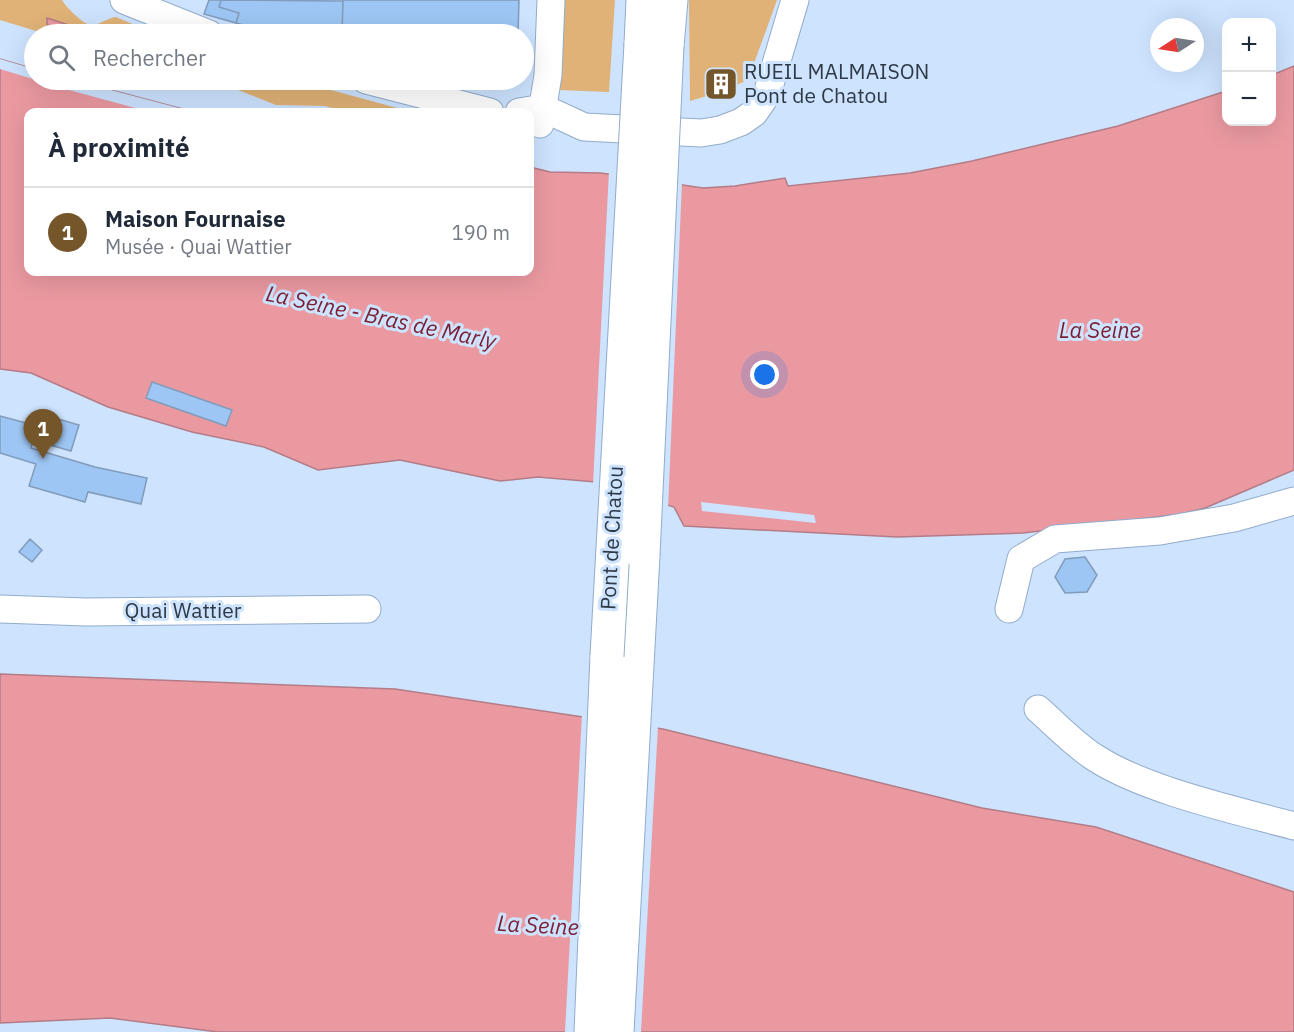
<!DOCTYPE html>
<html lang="fr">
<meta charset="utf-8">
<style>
:root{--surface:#fff;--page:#f2f2f3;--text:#1f2937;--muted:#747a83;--line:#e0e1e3;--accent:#75562b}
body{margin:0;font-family:"IBM Plex Sans",sans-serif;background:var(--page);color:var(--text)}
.controls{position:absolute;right:18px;top:18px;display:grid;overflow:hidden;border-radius:12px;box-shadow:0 6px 24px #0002}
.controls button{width:54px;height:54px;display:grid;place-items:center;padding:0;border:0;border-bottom:2px solid var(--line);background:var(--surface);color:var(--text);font:30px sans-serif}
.compass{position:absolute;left:1150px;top:18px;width:54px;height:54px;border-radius:50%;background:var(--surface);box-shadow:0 6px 24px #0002;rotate:258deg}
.you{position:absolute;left:765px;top:375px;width:21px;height:21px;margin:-15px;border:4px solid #fff;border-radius:50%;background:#1a73e8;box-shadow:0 0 0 9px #1a73e833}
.badge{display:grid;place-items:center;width:39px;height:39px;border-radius:50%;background:var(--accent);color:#fff;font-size:20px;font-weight:700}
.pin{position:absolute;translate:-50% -50px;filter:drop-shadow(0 2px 3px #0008)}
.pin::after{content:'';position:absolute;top:32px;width:21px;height:18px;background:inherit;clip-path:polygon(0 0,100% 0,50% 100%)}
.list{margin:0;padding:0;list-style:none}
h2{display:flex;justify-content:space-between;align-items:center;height:78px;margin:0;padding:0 24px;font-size:26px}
h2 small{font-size:20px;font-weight:400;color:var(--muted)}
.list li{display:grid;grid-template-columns:39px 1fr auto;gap:18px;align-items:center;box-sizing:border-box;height:90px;padding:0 24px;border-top:2px solid var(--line)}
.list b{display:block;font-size:22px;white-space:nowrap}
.list p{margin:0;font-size:20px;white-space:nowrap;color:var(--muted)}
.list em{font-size:20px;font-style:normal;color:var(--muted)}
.icon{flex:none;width:33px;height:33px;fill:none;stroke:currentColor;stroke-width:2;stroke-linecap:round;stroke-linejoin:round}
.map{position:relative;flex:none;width:1294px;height:1032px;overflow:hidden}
.search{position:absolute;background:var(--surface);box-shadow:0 6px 24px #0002;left:24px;top:24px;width:510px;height:66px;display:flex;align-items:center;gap:15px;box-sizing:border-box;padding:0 21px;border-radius:33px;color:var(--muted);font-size:22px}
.panel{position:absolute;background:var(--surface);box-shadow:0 6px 24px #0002;left:24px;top:108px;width:510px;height:168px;border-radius:12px}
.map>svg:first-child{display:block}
.green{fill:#e0b277}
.water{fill:#eb99a1;stroke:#b37c86;stroke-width:1.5}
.pier{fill:#cde3fe}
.building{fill:#9ec6f4;stroke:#819bba;stroke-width:1.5}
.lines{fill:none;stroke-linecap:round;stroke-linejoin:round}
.street-casing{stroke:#92accc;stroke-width:29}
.primary-casing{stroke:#92accc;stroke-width:35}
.street{stroke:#fff;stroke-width:27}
.primary{stroke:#fff;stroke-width:33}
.primary-bridge-casing{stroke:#92accc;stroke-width:35;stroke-linecap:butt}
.primary-bridge{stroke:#fff;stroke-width:33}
.labels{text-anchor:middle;stroke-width:6;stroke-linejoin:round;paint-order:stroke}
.poi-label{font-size:21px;fill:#2f3a47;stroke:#cde3fe;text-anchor:start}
.street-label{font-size:21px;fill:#2f3a47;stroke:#cde3fe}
.water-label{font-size:22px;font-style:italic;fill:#7c1e32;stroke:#cde3fe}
</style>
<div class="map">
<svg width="1294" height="1032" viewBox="0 0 1294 1032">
<rect width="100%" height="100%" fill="#cde3fe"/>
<path class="green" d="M0 0H62C66 7 86 28 94 25 100 24 108 18 116 17L156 34H46L0 20Z
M562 0H615L609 92 558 90Z
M689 0H777L748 80 720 92 690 101Z
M182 80H294L412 112H347L325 106 276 105 233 88 187 83Z"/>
<path class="water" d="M47 18 87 31 111 29 125 34C105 35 59 40 47 24Z
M0 59 34 69V80H73L194 112H28V272H530V167L550 172 601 173 703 188 735 186 785 178 788 186 910 173 972 161 1118 126 1226 91V122H1272V75L1294 66V470L1205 508 1181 514 1023 533 897 537 684 526 674 507 596 482 538 477 500 481 400 460 318 470 264 447 192 432 108 407 31 373 0 369Z
M0 674 395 689 663 729 982 808 1096 827 1294 892V1032H218L110 1018 0 1023Z"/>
<path class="pier" d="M0 59 34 69V80H73L194 112H150L69 90 0 69Z
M609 171 682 182 668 509 593 485Z
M701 502 814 515 816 523 702 511Z
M582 714 658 726 641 1032H565Z"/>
<path class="building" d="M209 0H221L219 7 239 13 236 23 204 14Z
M221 0 343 1 342 34H277L236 23 239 13 219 7Z
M343 0H519L518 34H342Z
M152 382 232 410 226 426 146 398Z
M34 412 79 425 71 451 33 440 31 448 95 467 147 478 141 504 88 492 85 502 29 486 36 464 0 453V416L30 424Z
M30 539 42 550 32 562 19 552Z
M1085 557 1097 575 1087 592 1065 593 1055 577 1065 559Z"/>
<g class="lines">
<defs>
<path id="street" d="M124 0 209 34
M366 80 490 112
M519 112 543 108 584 127 701 133 720 130 741 122 754 113 767 94 795 0
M540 124 548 75 551 0
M0 609 86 612 367 609
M1009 609 1021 559 1055 539 1160 531 1234 518 1294 501
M1038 709C1056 725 1074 744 1094 757 1144 790 1235 810 1294 826"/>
<path id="primary" d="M641 44 643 0
M667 46 671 0
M591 1032 607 656
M617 1032 643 555"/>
</defs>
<use href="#street" class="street-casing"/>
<use href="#primary" class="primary-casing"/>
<use href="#street" class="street"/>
<use href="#primary" class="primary"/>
<defs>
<path id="primary-bridge" d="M643 555 667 46
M607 656 641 44"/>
</defs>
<use href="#primary-bridge" class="primary-bridge-casing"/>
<use href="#primary-bridge" class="primary-bridge"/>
</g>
<defs>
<symbol id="building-square" viewBox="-11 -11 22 22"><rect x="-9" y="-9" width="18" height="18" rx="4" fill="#75562b" stroke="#cde3fe"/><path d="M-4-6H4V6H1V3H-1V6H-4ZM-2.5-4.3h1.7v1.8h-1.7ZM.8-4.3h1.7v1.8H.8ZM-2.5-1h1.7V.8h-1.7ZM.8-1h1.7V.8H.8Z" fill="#fff"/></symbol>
</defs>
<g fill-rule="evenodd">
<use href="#building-square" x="702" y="65" width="38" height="38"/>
</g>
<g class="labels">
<g class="poi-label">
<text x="744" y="79">RUEIL MALMAISON<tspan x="744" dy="24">Pont de Chatou</tspan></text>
</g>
<g class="street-label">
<text transform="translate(612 538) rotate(-87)" y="7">Pont de Chatou</text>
<text x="183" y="618">Quai Wattier</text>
</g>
<g class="water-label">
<text transform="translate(381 317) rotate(12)" y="8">La Seine - Bras de Marly</text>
<text x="1100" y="338">La Seine</text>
<text transform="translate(538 925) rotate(3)" y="8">La Seine</text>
</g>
</g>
</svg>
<div class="controls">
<button>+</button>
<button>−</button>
</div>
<svg class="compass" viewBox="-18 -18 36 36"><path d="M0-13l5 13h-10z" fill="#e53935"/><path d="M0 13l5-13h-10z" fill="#747a83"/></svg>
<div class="you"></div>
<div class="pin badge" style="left:43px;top:459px">1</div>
<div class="search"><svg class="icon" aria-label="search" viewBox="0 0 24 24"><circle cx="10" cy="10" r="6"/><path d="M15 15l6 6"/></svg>Rechercher</div>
<section class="panel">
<h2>À proximité<small></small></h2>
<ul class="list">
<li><span class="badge">1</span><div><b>Maison Fournaise</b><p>Musée · Quai Wattier</p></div><em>190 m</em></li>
</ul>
</section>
</div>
